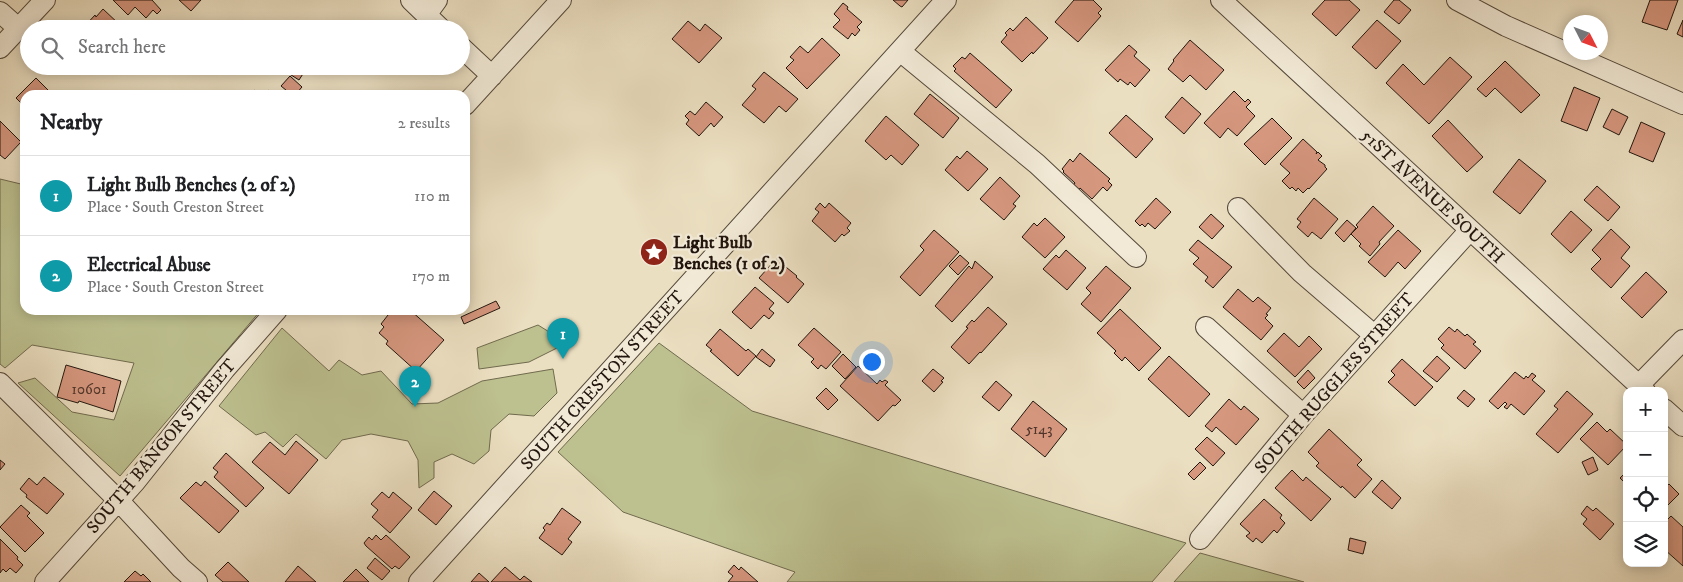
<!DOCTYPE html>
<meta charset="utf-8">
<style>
:root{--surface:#fff;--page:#f6f6f6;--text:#202124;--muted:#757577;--line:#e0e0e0;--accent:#8f2418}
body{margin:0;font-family:"IM FELL DW Pica",serif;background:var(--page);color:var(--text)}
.controls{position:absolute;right:15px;bottom:15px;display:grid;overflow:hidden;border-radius:10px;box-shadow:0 2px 12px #0003}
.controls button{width:45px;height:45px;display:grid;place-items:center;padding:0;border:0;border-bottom:1px solid var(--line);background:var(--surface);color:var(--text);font:25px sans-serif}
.compass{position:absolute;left:1563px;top:15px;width:45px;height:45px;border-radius:50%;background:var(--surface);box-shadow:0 2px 12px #0003;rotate:132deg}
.you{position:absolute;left:871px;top:361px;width:18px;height:18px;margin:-12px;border:4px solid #fff;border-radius:50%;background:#1a73e8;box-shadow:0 0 0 8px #1a73e833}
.badge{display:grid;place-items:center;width:32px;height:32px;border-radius:50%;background:var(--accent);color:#fff;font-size:16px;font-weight:700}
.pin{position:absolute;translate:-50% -41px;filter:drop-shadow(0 1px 2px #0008)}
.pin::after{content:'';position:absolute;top:26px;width:18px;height:15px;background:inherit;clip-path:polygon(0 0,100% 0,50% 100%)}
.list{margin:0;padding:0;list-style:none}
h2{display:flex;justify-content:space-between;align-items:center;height:65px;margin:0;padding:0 20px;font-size:21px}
h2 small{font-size:16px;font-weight:400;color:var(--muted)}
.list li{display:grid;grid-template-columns:32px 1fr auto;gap:15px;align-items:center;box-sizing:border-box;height:80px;padding:0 20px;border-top:1px solid var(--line)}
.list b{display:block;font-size:19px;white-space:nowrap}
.list p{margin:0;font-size:16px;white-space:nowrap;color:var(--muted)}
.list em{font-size:16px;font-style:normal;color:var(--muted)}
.icon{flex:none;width:28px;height:28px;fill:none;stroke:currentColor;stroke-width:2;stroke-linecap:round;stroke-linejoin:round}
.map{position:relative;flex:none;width:1683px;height:582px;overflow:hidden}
.search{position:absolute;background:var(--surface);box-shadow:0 2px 12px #0003;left:20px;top:20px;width:450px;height:55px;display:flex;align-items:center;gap:12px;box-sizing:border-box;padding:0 18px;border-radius:28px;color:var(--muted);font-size:19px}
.panel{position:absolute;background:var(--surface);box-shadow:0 2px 12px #0003;left:20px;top:90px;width:450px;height:225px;border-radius:15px}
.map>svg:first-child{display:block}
.green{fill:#bdc08f;stroke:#706a4e}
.building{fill:#d6977f;stroke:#22150d}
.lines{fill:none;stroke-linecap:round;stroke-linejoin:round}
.minor-casing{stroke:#54483a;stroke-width:22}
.minor{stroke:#f2ead7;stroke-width:20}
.labels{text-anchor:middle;stroke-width:4.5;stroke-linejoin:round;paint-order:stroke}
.number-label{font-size:15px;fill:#4f362a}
.street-label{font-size:18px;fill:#22150d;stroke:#f2ead7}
.poi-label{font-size:18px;font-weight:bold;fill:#22150d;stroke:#f2ead7;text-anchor:start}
</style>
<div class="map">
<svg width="1683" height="582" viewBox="0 0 1683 582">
<rect width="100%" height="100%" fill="#ebdfc1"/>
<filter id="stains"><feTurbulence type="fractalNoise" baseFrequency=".004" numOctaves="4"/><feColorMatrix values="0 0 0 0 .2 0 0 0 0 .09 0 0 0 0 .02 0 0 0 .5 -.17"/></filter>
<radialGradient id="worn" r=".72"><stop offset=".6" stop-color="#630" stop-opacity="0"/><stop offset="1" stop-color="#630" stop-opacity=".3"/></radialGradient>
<path class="green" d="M0 179 25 185V310H261L120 476 18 383 35 378 72 412 114 420 134 363 32 345 5 368 0 364Z
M538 325 567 343 529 362 479 369 477 348Z
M282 328 329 371 339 360 362 375 381 371 412 404 438 403 482 381 553 369 557 393 534 416 509 414 491 430 489 451 474 464 452 454 434 462V478L419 488 418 460 408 441 371 434 342 440 326 459 296 434 283 447 265 432 256 435 219 406Z
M659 343 752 411 1186 543 1152 582H787L795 572 623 512 558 452Z
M1200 553 1304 582H1174Z"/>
<path class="building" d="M113 0H152L161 10 157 14 153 10 146 18 135 7 128 15Z
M179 0H201L191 11Z
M893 0H908L902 7 900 6Z
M1074 0H1093L1102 9 1098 13 1101 16 1078 42 1055 22Z
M1325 0H1349L1360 10 1336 36 1312 14Z
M1394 0H1399L1411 10 1399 24 1384 12Z
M1650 0H1678L1667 30 1642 22Z
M843 3 848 7 847 9 862 22 857 27 860 30 855 36 852 33 848 39 833 27 840 20 834 14Z
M103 9 120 25 117 29 83 28 95 15 96 17Z
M1026 17 1048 38 1033 54 1032 52 1022 62 1001 42 1007 35 1005 33 1010 28 1013 31Z
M1377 20 1401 41 1376 69 1352 47Z
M1683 20V37L1677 34Z
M688 21 700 31 705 24 722 38 699 63 672 39Z
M822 38 840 55 807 89 786 68 794 60 790 57 800 46 808 53Z
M1190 40 1224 70 1206 90 1190 75 1183 82 1168 69 1174 61 1173 60Z
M1129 45 1137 52 1134 56 1150 70 1135 87 1130 82 1128 85 1120 79 1118 82 1105 70Z
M970 53 1012 90 996 108 954 71 956 69 953 66 962 57 965 59Z
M1450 57 1472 77 1429 124 1386 83 1403 64 1424 85Z
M1505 61 1540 95 1521 113 1495 88 1486 97 1477 89Z
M277 66H308L299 80Z
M764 72 798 99 786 112 779 106 764 123 742 105 756 89 752 86Z
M290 76 302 87 295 95H292L281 86Z
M36 78 53 95H25V107L16 98Z
M1574 87 1600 98 1587 131 1561 121Z
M254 90 260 95H249Z
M268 90 274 95H264Z
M1234 91 1245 102 1248 99 1251 102 1246 107 1255 116 1237 136 1228 128 1220 138 1204 123Z
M930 94 959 118 943 138 914 114Z
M1182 97 1201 114 1184 134 1165 117Z
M706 102 723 117 714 127 711 123 699 136 686 124 689 120 685 116 690 111 695 115Z
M1612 109 1628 117 1619 135 1603 127Z
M1126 115 1153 139 1136 158 1109 133Z
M886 116 919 145 902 165 891 155 886 160 865 141Z
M1272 118 1292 138 1265 165 1244 144Z
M1448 120 1483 157 1467 172 1432 136Z
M0 121 21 142 5 159 0 155Z
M1641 122 1665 133 1653 162 1629 152Z
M1303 139 1317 152 1316 154 1318 152 1322 156 1318 160 1325 165V167L1327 169 1309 189 1308 188 1303 193 1298 188 1296 191 1292 187 1290 189 1282 181 1290 173 1280 164Z
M967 151 988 169 968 191 945 170 957 156 960 159Z
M1080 153 1110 179 1108 181 1112 185 1107 191 1103 187 1092 199 1080 188 1078 191 1073 186 1075 183 1063 172 1064 171 1062 169 1070 159 1073 162Z
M1519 159 1546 181 1520 214 1493 192Z
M1000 177 1020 196 1013 204 1016 206 1004 220 980 199Z
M1597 186 1620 207 1608 221 1584 200Z
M1156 198 1171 212 1155 229 1148 223 1145 227 1142 224 1140 226 1135 221Z
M1314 198 1338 219 1321 239 1312 232 1308 237 1297 227 1301 222 1297 219Z
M820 203 825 208 829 203 851 223 847 228 850 231 844 236 842 234 835 242 812 221 819 212 815 209Z
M1373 206 1394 226 1379 242 1380 244 1370 256 1359 246 1361 244 1351 234 1358 227 1356 225Z
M1571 211 1592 230 1571 253 1551 234Z
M1211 214 1224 226 1212 239 1199 227Z
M1045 218 1065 237 1045 258 1022 237 1034 223 1037 226Z
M1347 220 1356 228 1344 242 1335 233Z
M1611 229 1630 247 1621 258 1630 266 1611 288 1591 269 1601 259 1592 250Z
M934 230 959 252 920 296 900 277 924 250 920 246Z
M1398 230 1421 251 1405 269 1398 262 1385 277 1368 262Z
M1198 240 1232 267 1213 288 1205 281 1208 277 1193 264 1199 258 1189 250Z
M1066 250 1086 268 1067 290 1043 269 1056 255 1059 258Z
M960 255 969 263 958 275 949 266Z
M776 259 797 276 796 277 804 284 788 303 759 278Z
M975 261 993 277 952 322 935 306 969 266 972 269Z
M1106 266 1131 288 1101 322 1081 304 1091 293 1086 288Z
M1646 272 1667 292 1642 318 1621 298Z
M755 287 774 303 769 309 774 313 769 319 764 315 751 329 732 312Z
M1238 289 1253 302 1258 297 1271 308 1266 314 1268 315 1265 318 1273 326 1261 340 1223 307Z
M496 301 500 308 464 324 461 317Z
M988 307 1007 324 981 353 980 352 969 364 951 347 968 328 966 327 972 320 974 322Z
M1120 309 1161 348 1139 371 1125 357 1122 361 1114 353 1116 351 1097 333Z
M383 310H410L444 340 416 371 386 344 388 341 379 333 384 327 381 324 388 315Z
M1449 327 1455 332 1457 329 1465 336 1467 334 1476 342 1473 344 1481 351 1465 369 1441 348 1444 345 1438 339Z
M814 328 841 352 826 369 821 365 818 369 811 362 814 359 798 345Z
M720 329 746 351 748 349 756 356 738 376 710 351 712 350 706 345Z
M1284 333 1299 347 1309 336 1322 349 1295 377 1267 351Z
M762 349 775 360 770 367 756 357Z
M843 354 856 367 845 379 832 366Z
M1169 356 1210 394 1189 417 1148 379Z
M1437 356 1450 368 1437 382 1423 371Z
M1402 359 1433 387 1415 406 1388 382 1395 375 1391 371Z
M66 365 121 381 113 412 79 401 78 403 57 397Z
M858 366 877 384 880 380 882 382 885 380 888 382 885 385 901 400 895 406 893 405 878 421 840 386Z
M933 369 944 378 941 381 943 382 934 392 922 381Z
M1308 370 1315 378 1304 389 1297 382Z
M1515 372 1524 379 1526 376 1528 378 1532 373 1536 376 1532 380 1545 391 1524 415 1511 404 1507 409 1504 407 1507 404 1505 402 1498 409 1489 401Z
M996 381 1012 395 999 411 982 397Z
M826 388 838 400 828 410 816 398Z
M1464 390 1475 399 1468 407 1457 398Z
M1567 391 1593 414 1558 453 1536 434 1558 409 1554 406Z
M1229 399 1241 410 1244 406 1259 419 1236 445 1216 427 1212 432 1205 426Z
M1033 401 1067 429 1045 457 1011 429Z
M1597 422 1607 432 1610 429 1627 445 1608 465 1580 439Z
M1329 429 1362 460 1357 465 1372 479 1355 498 1342 486 1341 488 1316 466 1319 463 1308 452Z
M1207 437 1225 453 1213 466 1195 449Z
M296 441 318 460 289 494 252 462 270 442 285 455Z
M226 453 264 488 246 507 214 477 218 472 213 468Z
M1593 457 1598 470 1588 475 1582 462Z
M0 460 5 464 0 470Z
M1200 462 1206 468 1194 480 1188 474Z
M1292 470 1303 481 1306 477 1331 499 1311 521 1275 488Z
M1627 471V485L1620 478Z
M44 477 64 494 47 514 26 497 27 495 20 489 29 478 37 485Z
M1382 480 1401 498 1392 509 1372 492Z
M205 481 239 511 219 533 180 498 196 482 201 486Z
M1669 484 1679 494 1664 509V489Z
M434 491 452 506 436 525 418 510Z
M382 492 389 498 393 492 412 508 390 533 372 517 378 510 371 504Z
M1264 499 1282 515 1280 518 1285 523 1277 533 1274 530 1262 543 1256 538 1253 542 1246 536 1250 533 1240 524Z
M21 505 30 513 27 516 44 533 25 552 0 527Z
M1587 506 1593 511 1596 508 1614 524 1600 540 1583 524 1587 519 1581 514Z
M562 508 581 522 568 539 572 542 562 555 539 538 545 530 543 528 547 523 550 525Z
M1671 516 1683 527V566L1664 549V523Z
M376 535 381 540 386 535 410 557 399 569 395 566 392 569 366 546 364 543 369 537 372 540Z
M1350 538 1366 542 1363 554 1348 550Z
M0 539 18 557 17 559 23 565 16 573 10 568 6 572 3 569 0 573Z
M375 558 390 571 382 580 367 568Z
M228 562 249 582H223L215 575Z
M734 565 739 570 741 567 758 582H728L733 576 728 572Z
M298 566 316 582H285Z
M505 567 520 580 524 576 532 582H491Z
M356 569 369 582H343Z
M135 571 141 576 143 574 151 582H124Z
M479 573 489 582H471Z"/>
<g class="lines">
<defs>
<path id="minor" d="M411 0 441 29
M1221 0 1645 391
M1457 0 1506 26 1683 104
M0 12 18 28
M426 15 437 0
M461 47 492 76
M0 48 45 0
M900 51 1037 164 1136 257
M465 105 561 0
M1238 208 1302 273 1374 335
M1206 327 1303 415
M0 383 118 500 181 568 197 582
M1639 385 1683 340
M1664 409 1683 426
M1200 539 1303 415 1470 230
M45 582 135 482 225 369 277 310
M419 582 946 0"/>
</defs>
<use href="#minor" class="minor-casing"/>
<use href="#minor" class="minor"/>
</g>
<defs>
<symbol id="sight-disc" viewBox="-11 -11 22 22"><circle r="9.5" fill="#8f2418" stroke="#f2ead7"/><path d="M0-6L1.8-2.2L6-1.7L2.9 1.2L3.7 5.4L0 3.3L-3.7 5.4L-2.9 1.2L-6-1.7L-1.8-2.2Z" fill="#fff"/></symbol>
</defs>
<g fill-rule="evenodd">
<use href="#sight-disc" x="638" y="236" width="32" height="32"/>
</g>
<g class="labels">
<g class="number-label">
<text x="89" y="394">10601</text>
<text x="1039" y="434">5143</text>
</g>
<g class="street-label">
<text transform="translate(1433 196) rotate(43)" y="6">51ST AVENUE SOUTH</text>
<text transform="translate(602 380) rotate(-48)" y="6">SOUTH CRESTON STREET</text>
<text transform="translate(1334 383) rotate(-49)" y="6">SOUTH RUGGLES STREET</text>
<text transform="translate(161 446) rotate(-50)" y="6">SOUTH BANGOR STREET</text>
</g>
<g class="poi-label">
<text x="673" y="248">Light Bulb<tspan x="673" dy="21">Benches (1 of 2)</tspan></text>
</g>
</g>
<rect width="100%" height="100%" filter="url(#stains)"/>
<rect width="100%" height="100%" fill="url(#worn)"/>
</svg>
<div class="controls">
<button>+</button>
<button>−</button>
<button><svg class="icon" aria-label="locate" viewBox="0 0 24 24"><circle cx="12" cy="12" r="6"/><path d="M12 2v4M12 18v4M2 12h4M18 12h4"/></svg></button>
<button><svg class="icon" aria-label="layers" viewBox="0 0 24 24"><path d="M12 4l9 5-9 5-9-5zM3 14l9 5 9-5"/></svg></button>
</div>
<svg class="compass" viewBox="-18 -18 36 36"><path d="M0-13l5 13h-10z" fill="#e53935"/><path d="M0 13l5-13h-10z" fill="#757577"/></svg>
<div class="you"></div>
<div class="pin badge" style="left:563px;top:359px;background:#0f9aa8">1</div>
<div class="pin badge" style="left:415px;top:407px;background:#0f9aa8">2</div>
<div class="search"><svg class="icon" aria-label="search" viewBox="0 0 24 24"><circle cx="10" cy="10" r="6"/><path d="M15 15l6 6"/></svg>Search here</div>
<section class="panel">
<h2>Nearby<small>2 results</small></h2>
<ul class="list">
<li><span class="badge" style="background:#0f9aa8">1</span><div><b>Light Bulb Benches (2 of 2)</b><p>Place · South Creston Street</p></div><em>110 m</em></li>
<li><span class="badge" style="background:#0f9aa8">2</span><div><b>Electrical Abuse</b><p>Place · South Creston Street</p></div><em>170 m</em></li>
</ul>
</section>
</div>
